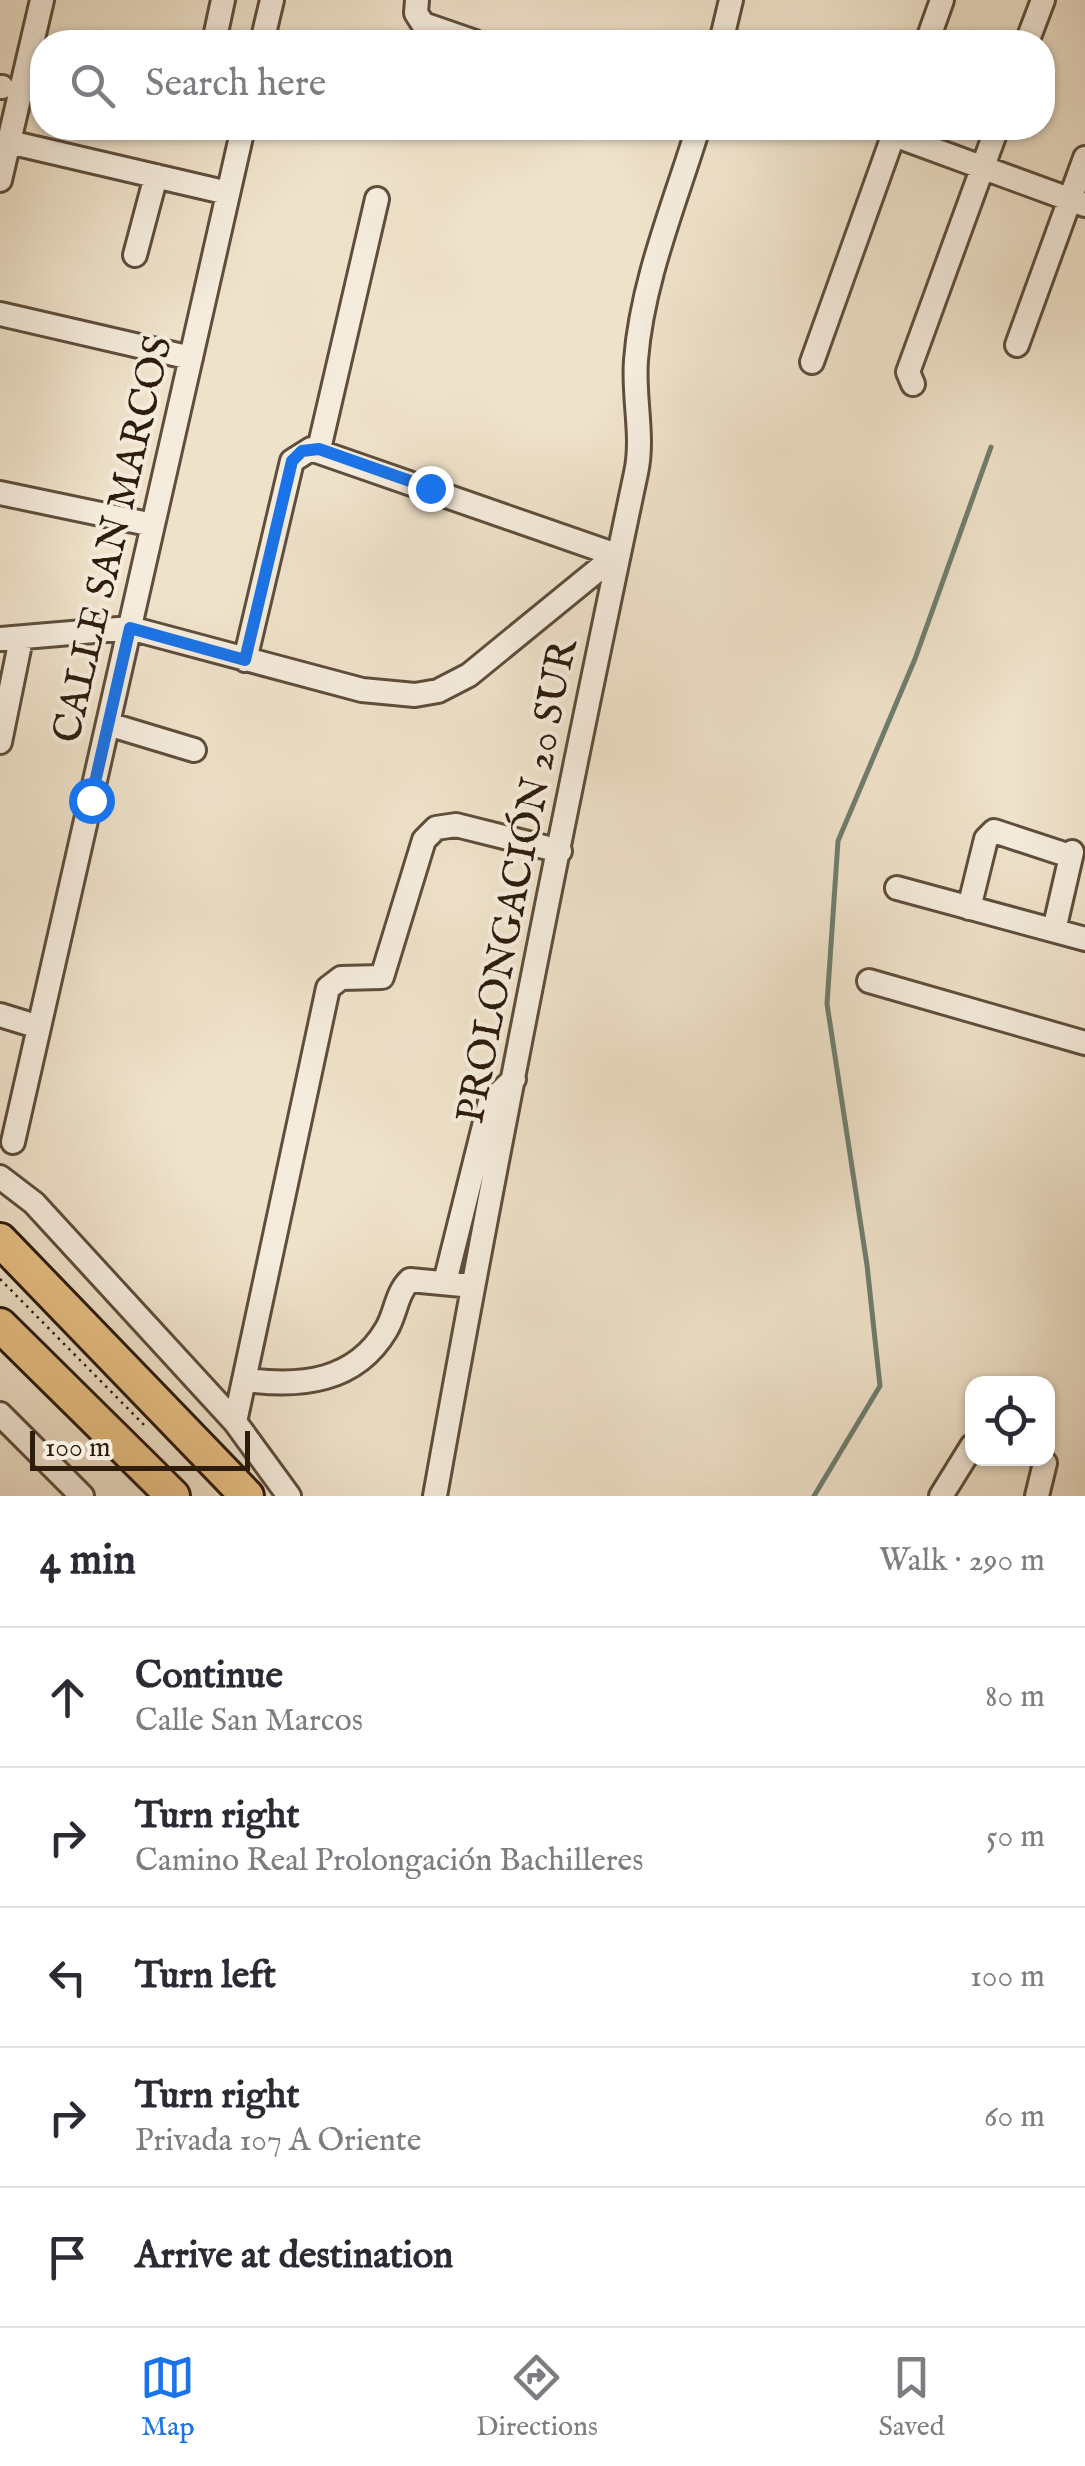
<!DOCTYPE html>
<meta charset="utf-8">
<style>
:root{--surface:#fff;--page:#f2f2f3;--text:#2b2b33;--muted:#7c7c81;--line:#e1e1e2;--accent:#1a73e8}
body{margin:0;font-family:"IM FELL English",serif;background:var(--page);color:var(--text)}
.controls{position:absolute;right:30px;bottom:30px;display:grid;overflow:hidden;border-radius:20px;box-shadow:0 2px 8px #0004}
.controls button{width:90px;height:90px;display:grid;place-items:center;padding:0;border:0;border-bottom:2px solid var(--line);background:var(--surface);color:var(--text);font:50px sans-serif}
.scale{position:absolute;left:30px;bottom:25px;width:220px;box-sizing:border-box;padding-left:10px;border:5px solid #2e1d0b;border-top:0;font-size:28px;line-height:35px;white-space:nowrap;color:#2e1d0b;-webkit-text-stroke:8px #f5ecdd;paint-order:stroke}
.stop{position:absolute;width:30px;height:30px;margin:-22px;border:8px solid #1a73e8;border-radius:50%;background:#fff}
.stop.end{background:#1a73e8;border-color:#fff;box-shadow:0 2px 10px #0008}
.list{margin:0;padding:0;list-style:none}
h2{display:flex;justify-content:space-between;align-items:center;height:130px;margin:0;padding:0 40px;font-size:42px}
h2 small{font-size:32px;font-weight:400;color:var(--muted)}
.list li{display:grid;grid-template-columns:65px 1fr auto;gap:30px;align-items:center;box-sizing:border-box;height:140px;padding:0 40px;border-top:2px solid var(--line)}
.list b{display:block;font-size:38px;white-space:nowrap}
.list p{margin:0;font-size:32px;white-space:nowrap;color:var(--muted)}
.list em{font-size:32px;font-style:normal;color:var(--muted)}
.icon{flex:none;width:55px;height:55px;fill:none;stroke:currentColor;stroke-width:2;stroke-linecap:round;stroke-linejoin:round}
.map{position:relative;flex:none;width:1085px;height:1496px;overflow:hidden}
.search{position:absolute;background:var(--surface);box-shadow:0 2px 8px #0004;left:30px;right:30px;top:30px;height:110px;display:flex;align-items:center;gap:25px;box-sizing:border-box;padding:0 35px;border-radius:40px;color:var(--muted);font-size:38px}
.sheet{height:830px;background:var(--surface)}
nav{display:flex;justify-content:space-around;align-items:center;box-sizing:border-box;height:140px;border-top:2px solid var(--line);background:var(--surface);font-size:28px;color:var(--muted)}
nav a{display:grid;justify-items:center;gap:5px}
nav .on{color:var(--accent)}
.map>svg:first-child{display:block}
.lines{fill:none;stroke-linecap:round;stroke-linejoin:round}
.stream{stroke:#6f7e6f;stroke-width:5}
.minor-casing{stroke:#5e4e3b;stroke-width:28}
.highway-casing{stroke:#2e1d0b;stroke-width:38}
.path{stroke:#2e1d0b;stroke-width:2.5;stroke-dasharray:2.5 5;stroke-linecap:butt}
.minor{stroke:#f5ecdd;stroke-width:22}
.highway{stroke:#e8c185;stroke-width:32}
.route{stroke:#1a73e8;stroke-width:12}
.labels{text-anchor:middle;stroke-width:8;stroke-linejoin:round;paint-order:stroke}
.street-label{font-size:40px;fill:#2e1d0b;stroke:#f5ecdd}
</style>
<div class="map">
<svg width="1085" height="1496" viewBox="0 0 1085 1496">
<rect width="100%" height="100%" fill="#efe2ca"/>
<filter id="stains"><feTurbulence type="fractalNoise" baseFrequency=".002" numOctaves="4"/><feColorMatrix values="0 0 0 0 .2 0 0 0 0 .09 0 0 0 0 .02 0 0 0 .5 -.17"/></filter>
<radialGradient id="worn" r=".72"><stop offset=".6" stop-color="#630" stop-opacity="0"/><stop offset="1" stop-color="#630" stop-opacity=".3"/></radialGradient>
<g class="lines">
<path class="stream" d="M814 1496 880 1386 867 1265 827 1004 838 841 915 659 991 447"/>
<defs>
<path id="minor" d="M417 0 416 13 423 24 475 42
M214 42 223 0
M262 42 272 0
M721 42 731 0
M927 42 942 0
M1027 42 1043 0
M0 87H2
M894 135 1085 205
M9 142 228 193
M0 180 42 0
M135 255 156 176
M0 314 191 358
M1017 345 1085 158
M812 362 896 128
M913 384 908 372 997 128
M319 449 377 199
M0 493 153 525
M0 639 130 628 362 690 415 695 438 691 469 675 616 555
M245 660 292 461 311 449 616 555
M108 724 194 750
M0 742 21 639
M897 888 1085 939
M969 908 986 839 994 831 1070 856
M1054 930 1072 852
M869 981 1085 1043
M0 1015 39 1027
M13 1142 243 128
M0 1177 34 1203 235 1422 289 1496
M445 1282 490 1102 514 1079
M247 1380C301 1387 355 1382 386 1330 396 1314 396 1293 410 1280L473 1286
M0 1414 82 1496
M235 1422 328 988 341 978 382 977 424 840 436 828 456 825 560 851
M435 1496C496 1154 564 813 636 473 644 436 633 398 636 360 642 281 675 203 698 128
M941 1496 972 1446
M1037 1496 1045 1463"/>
<path id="highway" d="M0 1240 247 1496
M0 1325 173 1496"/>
</defs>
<use href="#minor" class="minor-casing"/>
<use href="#highway" class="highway-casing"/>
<path class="path" d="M0 1279 146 1427"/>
<use href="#minor" class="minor"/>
<use href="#highway" class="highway"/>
</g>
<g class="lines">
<path class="route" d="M91 800 130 628 245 660 292 461 302 451 319 449 430 488"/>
</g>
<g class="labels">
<g class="street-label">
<text transform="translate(111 539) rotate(-77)" y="14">CALLE SAN MARCOS</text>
<text transform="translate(515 881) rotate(-79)" y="14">PROLONGACIÓN 20 SUR</text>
</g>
</g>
<rect width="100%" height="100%" filter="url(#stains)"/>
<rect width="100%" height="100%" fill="url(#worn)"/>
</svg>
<div class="controls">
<button><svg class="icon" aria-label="locate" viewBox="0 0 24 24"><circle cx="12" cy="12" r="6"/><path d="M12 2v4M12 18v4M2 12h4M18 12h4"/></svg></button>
</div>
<div class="scale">100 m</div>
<div class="stop" style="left:91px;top:800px"></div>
<div class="stop end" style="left:430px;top:488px"></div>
<div class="search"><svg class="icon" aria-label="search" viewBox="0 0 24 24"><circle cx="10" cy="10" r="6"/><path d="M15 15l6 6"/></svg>Search here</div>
</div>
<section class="sheet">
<h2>4 min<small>Walk · 290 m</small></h2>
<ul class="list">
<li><svg class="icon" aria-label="ahead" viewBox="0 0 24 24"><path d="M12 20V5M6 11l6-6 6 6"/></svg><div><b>Continue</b><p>Calle San Marcos</p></div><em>80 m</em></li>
<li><svg class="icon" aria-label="right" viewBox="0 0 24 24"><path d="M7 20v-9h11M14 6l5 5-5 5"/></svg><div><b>Turn right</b><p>Camino Real Prolongación Bachilleres</p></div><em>50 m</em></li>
<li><svg class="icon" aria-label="left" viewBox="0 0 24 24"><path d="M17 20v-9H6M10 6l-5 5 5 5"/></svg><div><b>Turn left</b></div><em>100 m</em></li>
<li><svg class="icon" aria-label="right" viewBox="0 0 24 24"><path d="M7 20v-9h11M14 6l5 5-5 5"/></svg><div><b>Turn right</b><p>Privada 107 A Oriente</p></div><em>60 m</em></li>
<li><svg class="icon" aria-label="arrive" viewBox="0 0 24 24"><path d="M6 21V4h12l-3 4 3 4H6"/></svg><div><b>Arrive at destination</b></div></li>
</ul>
</section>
<nav>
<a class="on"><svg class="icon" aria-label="map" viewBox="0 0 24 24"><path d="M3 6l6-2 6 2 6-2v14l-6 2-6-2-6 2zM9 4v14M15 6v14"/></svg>Map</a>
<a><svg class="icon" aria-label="directions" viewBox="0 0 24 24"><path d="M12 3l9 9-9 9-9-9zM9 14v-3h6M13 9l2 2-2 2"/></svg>Directions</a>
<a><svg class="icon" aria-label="saved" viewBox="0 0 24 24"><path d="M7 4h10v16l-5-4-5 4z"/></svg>Saved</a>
</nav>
